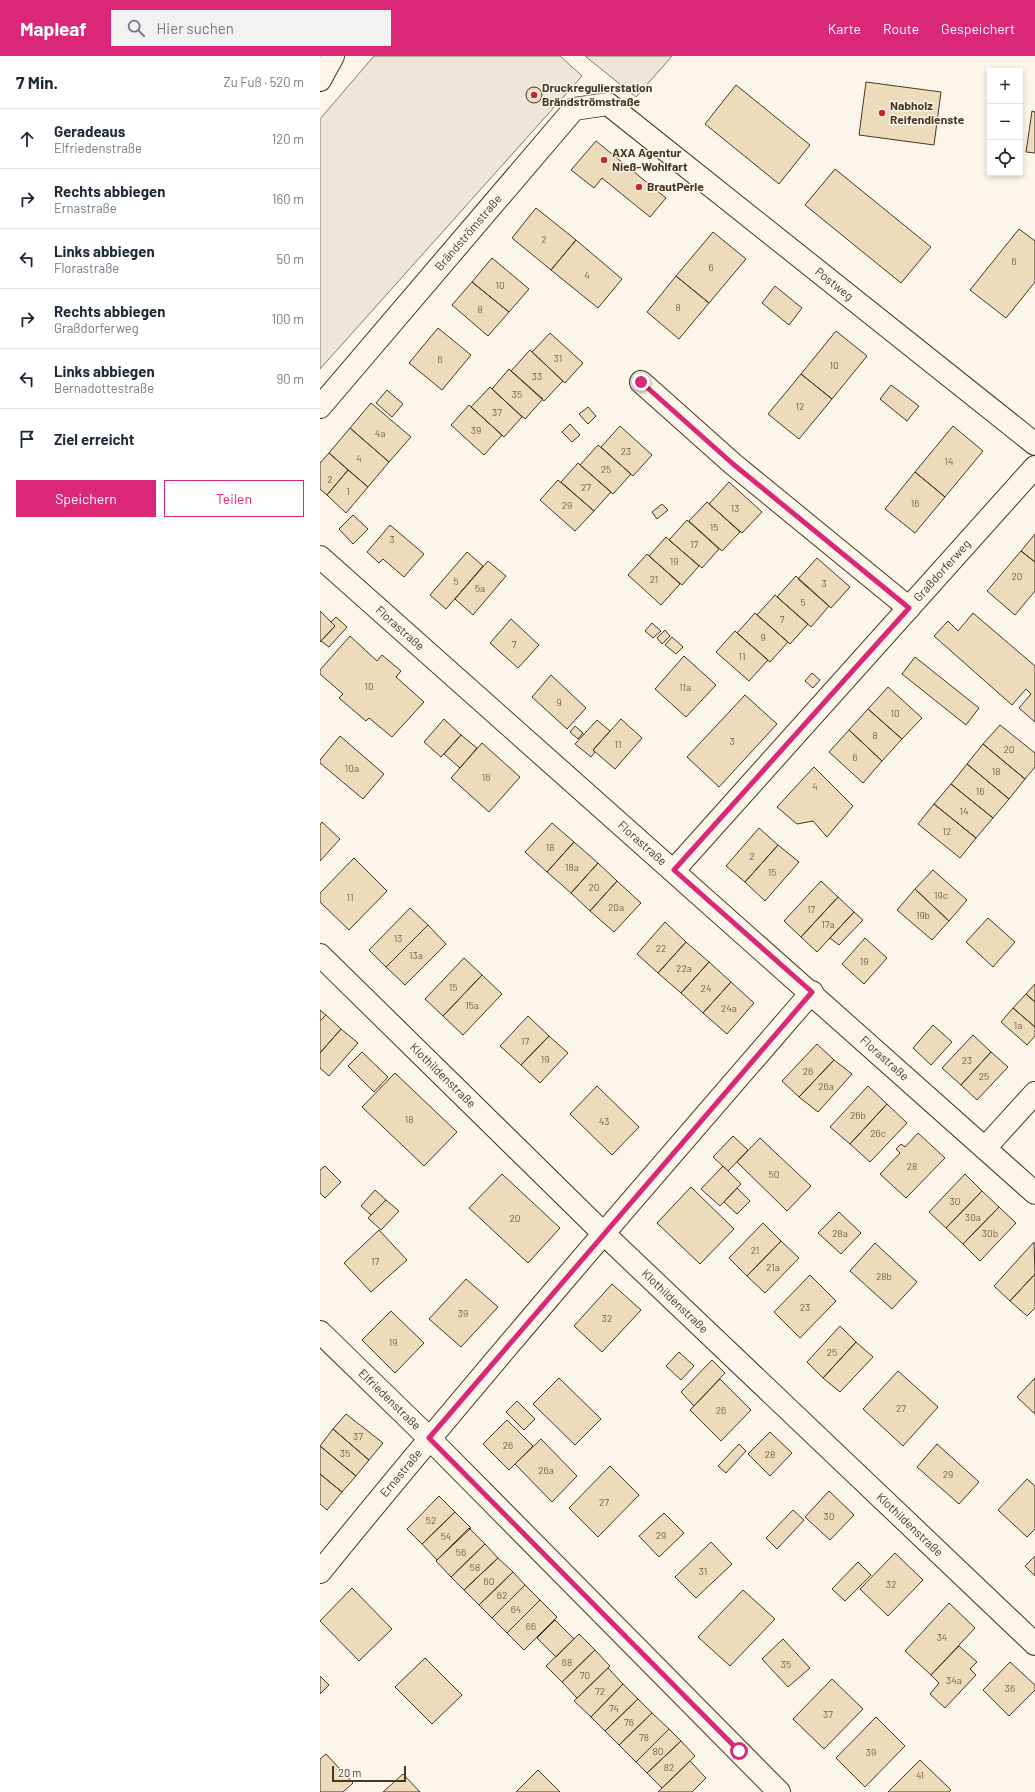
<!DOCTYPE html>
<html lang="de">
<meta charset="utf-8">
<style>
:root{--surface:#fff;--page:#f2f2f3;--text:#1f2937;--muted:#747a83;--line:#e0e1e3;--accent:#db2777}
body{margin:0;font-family:Barlow,sans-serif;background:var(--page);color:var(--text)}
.controls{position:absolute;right:12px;top:12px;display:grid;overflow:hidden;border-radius:0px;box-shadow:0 2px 6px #0003}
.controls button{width:36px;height:36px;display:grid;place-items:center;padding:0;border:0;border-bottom:1px solid var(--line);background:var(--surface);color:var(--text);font:20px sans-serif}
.scale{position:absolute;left:12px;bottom:10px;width:74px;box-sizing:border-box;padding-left:4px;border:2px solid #4a3520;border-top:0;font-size:11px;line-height:14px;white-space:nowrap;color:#4a3520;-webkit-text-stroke:3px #fbf6e9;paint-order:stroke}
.stop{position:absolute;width:12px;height:12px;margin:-9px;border:3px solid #db2777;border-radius:50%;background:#fff}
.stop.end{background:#db2777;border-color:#fff;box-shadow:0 1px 4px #0008}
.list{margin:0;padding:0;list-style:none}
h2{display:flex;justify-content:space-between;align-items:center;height:52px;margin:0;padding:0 16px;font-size:17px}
h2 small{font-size:13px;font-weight:400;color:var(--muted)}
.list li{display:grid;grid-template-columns:26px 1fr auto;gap:12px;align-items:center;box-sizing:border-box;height:60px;padding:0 16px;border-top:1px solid var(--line)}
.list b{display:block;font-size:15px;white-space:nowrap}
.list p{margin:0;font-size:13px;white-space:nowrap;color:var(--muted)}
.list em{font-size:13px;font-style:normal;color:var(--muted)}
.actions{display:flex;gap:8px;padding:12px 16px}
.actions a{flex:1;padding:9px 0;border:1px solid var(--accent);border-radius:0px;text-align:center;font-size:14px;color:var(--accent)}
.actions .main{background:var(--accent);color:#fff}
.icon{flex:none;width:22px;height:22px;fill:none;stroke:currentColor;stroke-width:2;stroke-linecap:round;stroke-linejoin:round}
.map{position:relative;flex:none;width:715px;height:1736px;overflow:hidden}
header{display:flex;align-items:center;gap:24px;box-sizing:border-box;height:56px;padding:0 20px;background:var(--accent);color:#fff}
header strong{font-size:19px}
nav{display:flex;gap:22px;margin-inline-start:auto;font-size:14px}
.search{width:280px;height:36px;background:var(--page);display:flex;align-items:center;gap:10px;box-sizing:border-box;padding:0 14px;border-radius:0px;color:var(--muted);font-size:15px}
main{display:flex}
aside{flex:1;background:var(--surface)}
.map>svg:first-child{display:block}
.green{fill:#ede6d9;stroke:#887966}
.building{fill:#ecdcbc;stroke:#4a3520}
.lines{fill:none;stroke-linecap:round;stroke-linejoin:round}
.minor-casing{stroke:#4a3520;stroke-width:24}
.minor{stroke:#fbf6e9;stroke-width:22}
.route{stroke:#db2777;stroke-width:5}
.poi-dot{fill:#c62828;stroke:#fbf6e9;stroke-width:1.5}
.labels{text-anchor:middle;stroke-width:3;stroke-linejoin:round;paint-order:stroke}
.number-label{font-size:10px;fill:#725f47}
.poi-label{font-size:12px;font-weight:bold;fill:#4a3520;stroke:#fbf6e9;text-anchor:start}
.street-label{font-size:12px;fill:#4a3520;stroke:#fbf6e9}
</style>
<header>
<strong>Mapleaf</strong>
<div class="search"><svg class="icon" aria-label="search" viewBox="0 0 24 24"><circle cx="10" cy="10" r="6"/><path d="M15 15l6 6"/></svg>Hier suchen</div>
<nav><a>Karte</a><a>Route</a><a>Gespeichert</a></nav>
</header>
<main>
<aside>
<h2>7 Min.<small>Zu Fuß · 520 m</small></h2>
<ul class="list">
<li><svg class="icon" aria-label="ahead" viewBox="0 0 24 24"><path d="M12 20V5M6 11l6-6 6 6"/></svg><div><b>Geradeaus</b><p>Elfriedenstraße</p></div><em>120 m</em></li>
<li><svg class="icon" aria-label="right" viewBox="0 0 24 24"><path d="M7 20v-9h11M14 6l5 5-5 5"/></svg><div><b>Rechts abbiegen</b><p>Ernastraße</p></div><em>160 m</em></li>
<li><svg class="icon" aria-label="left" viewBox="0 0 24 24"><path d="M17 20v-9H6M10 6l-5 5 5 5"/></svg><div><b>Links abbiegen</b><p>Florastraße</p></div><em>50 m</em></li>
<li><svg class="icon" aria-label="right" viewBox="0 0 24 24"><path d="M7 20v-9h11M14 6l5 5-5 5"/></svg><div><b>Rechts abbiegen</b><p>Graßdorferweg</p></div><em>100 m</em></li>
<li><svg class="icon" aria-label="left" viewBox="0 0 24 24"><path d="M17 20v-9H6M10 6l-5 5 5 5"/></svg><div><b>Links abbiegen</b><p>Bernadottestraße</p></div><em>90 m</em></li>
<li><svg class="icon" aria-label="arrive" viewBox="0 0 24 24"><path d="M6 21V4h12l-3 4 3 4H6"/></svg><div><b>Ziel erreicht</b></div></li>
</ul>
<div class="actions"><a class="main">Speichern</a><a>Teilen</a></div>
</aside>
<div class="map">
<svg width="715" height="1736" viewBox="0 0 715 1736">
<rect width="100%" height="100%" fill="#fbf6e9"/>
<path class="green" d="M54 0H240L262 20 0 313V63Z
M265 0H352L316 41Z"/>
<path class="building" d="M546 26 621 36 614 89 539 79Z
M416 29 490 89 459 128 385 68Z
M206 39a8 8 0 1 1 16 0a8 8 0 1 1-16 0Z
M712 55 715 56V97L706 96Z
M276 85 346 142 330 161 282 122 274 132 251 114Z
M515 113 611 191 581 227 485 149Z
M216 152 256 184 231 214 192 182Z
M699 173 715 185V226L686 262 650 234Z
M393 176 426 203 389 247 356 220Z
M256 184 302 223 278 252 231 214Z
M172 202 209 233 189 256 152 226Z
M356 220 389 247 359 283 327 256Z
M152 226 189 256 168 280 132 249Z
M455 230 482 252 469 269 442 247Z
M118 272 151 299 122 334 89 307Z
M516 275 547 300 512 343 481 318Z
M230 277 263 307 245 327 212 296Z
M210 294 243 325 224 345 191 315Z
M189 313 223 343 205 363 172 333Z
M481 318 512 343 479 383 448 358Z
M571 329 599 350 587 365 560 343Z
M170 331 202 361 184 381 151 351Z
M67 334 83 348 72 361 56 347Z
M51 347 91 381 69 406 30 372Z
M149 349 182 379 164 399 131 369Z
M268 351 276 360 268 368 259 358Z
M250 368 260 379 252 386 242 376Z
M300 370 332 399 313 420 281 391Z
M633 370 663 395 625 441 595 416Z
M30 372 69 406 48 431 9 397Z
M278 389 311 418 293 438 260 409Z
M9 397 28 414 7 439 0 433V407Z
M258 407 291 436 274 455 241 426Z
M28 414 48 431 26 457 7 439Z
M595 416 625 441 595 477 565 453Z
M238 424 274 455 255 475 220 444Z
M409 426 442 456 422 477 389 448Z
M387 446 420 476 402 495 369 465Z
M342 448 348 454 337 463 332 456Z
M33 459 48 473 33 488 19 473Z
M367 464 399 493 382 512 349 484Z
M70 469 104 498 84 521 63 503 59 507 47 496Z
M715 478V506L701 495Z
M346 481 379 510 362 529 329 500Z
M701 495 715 506V535L695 559 667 535Z
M147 496 163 510 126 553 110 539Z
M327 498 360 528 341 549 308 519Z
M497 502 530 531 511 552 478 523Z
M168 505 186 520 153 559 135 543Z
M476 520 509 550 491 571 457 541Z
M455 539 488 568 470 588 437 559Z
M0 555 15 570 0 586Z
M435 557 468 586 450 606 417 577Z
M653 557 715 610V666L699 652 711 638 706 633 692 649 614 580 628 565 638 575Z
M16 561 27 571 9 591 1 585 15 570 11 566Z
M191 563 219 589 198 612 170 587Z
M332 567 341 575 333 582 325 575Z
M345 574 350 580 342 588 337 582Z
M415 575 448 604 429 625 396 596Z
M30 580 57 605 62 599 81 615 76 621 104 646 72 681 49 662 46 665 19 642 23 638 0 618V614Z
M352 581 363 591 356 598 345 589Z
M364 600 396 629 366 661 335 633Z
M595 601 659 652 646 669 582 618Z
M492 617 500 624 493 632 485 625Z
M231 619 266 652 247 673 212 641Z
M568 631 602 662 582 683 548 653Z
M425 639 457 668 399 731 367 701Z
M548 653 582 683 562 705 529 674Z
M124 663 141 679 121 701 104 686Z
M301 663 322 682 295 713 273 694Z
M277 664 290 675 273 694 275 696 271 701 255 688Z
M680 669 715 697V711L705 723 663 688Z
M255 670 263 677 258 683 250 676Z
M529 674 562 705 543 727 509 696Z
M141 679 157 692 140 712 124 698Z
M20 680 64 718 43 743 0 707V704Z
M162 687 200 721 169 756 131 722Z
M663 688 705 723 689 743 647 708Z
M647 708 689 743 673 762 631 728Z
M494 711 533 750 507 781 493 765 477 768 457 751Z
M631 728 673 762 656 782 614 748Z
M614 748 656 782 640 802 598 768Z
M2 766 20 783 0 805V769Z
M232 767 254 786 227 816 205 796Z
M439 772 458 789 425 826 406 810Z
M254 786 278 807 251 837 227 816Z
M458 789 479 806 445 845 425 826Z
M34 802 67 835 29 874 0 846V837Z
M278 807 297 825 270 855 251 837Z
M613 814 647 844 629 865 595 833Z
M297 825 321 847 294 876 270 855Z
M501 825 518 841 481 881 464 865Z
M595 833 629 865 612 884 577 854Z
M518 841 534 856 497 896 481 881Z
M90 852 108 869 66 911 49 894Z
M534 856 543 864 519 889 510 882Z
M668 862 695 886 673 911 646 886Z
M345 866 366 886 338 917 317 898Z
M108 869 126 888 85 929 66 911Z
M545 882 567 902 544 928 522 908Z
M366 886 389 906 361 937 338 917Z
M144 902 162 919 123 960 105 943Z
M389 906 411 926 383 957 361 937Z
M162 919 182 938 143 979 123 960Z
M411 926 434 947 407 978 383 957Z
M715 928V946L706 938Z
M706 938 715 946V971L693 952Z
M693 952 715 971V980L707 989 681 966Z
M0 954 6 959 0 965Z
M6 959 21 973 0 997V965Z
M208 960 229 980 201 1009 180 990Z
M613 969 632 986 611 1009 593 992Z
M21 973 38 987 9 1020 0 1012V997Z
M653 979 671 996 641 1029 622 1012Z
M229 980 248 997 220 1027 201 1009Z
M497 988 514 1004 479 1041 462 1025Z
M42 996 68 1021 54 1036 28 1010Z
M671 996 688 1011 657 1044 641 1029Z
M514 1004 532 1018 498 1056 479 1041Z
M75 1017 137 1076 104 1110 42 1051Z
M277 1030 319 1071 292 1099 250 1058Z
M548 1030 567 1048 530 1088 510 1071Z
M567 1048 587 1067 550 1106 530 1088Z
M598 1077 625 1102 586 1142 560 1118 580 1097 576 1093 581 1088 585 1091Z
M413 1080 428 1094 408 1115 393 1101Z
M440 1082 491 1130 467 1155 417 1106Z
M5 1110 21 1126 5 1142 0 1137V1114Z
M403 1110 421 1128 400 1150 381 1133Z
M182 1118 240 1172 208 1207 149 1152Z
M645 1118 662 1135 626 1172 609 1156Z
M371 1131 414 1173 380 1208 337 1167Z
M417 1132 430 1145 417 1158 404 1146Z
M55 1134 66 1144 51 1159 41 1150Z
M662 1135 679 1151 643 1188 626 1172Z
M66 1144 79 1155 61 1174 48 1162Z
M679 1151 696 1167 660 1205 643 1188Z
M519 1156 541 1177 521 1198 498 1177Z
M443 1167 461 1185 427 1220 409 1202Z
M59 1174 87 1204 51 1236 24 1207Z
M461 1185 479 1202 445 1237 427 1220Z
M714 1186 715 1218 690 1245 674 1230Z
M555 1187 597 1226 572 1253 530 1215Z
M715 1218V1252L707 1260 690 1245Z
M490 1219 516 1245 480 1282 454 1256Z
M146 1223 178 1251 141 1291 109 1263Z
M292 1228 321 1254 282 1296 254 1270Z
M71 1255 104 1287 75 1317 42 1284Z
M520 1270 536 1286 503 1322 487 1306Z
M536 1286 553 1301 520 1336 503 1322Z
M359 1296 374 1310 361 1324 346 1310Z
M392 1304 405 1317 374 1350 361 1336Z
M578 1315 618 1351 583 1390 543 1353Z
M239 1322 281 1363 255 1389 213 1348Z
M715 1322V1358L697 1341Z
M400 1323 431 1354 401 1385 370 1354Z
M197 1345 215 1363 204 1374 186 1356Z
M26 1358 63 1387 49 1404 13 1373Z
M187 1364 213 1390 189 1414 163 1388Z
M13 1373 49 1404 36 1420 0 1390Z
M450 1376 472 1397 450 1420 428 1398Z
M221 1383 257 1420 232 1446 195 1408Z
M419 1388 426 1395 406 1417 398 1410Z
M617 1388 659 1426 639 1448 597 1411Z
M0 1390 36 1420 22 1436 0 1418Z
M290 1410 319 1439 278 1481 249 1452Z
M0 1418 22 1436 7 1454 0 1448Z
M707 1423 715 1430V1473L707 1481 678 1454Z
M509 1435 534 1459 510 1484 485 1461Z
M119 1440 135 1456 102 1488 87 1473Z
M473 1454 484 1464 457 1493 446 1482Z
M135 1456 151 1472 117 1504 102 1488Z
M344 1457 364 1477 339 1501 319 1480Z
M149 1472 165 1488 131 1521 116 1505Z
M391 1486 412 1508 376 1542 355 1521Z
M165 1488 178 1502 144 1534 131 1521Z
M575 1497 603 1524 568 1560 540 1533Z
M715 1500V1520L705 1510Z
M178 1502 193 1516 159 1549 144 1534Z
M538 1506 551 1519 525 1545 512 1533Z
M193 1516 205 1529 172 1562 159 1549Z
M205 1529 220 1544 187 1577 172 1562Z
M32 1532 72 1573 39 1605 0 1565Z
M423 1534 455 1563 410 1610 378 1581Z
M220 1544 237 1561 204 1594 187 1577Z
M629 1547 655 1572 611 1619 585 1595Z
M235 1564 254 1583 236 1601 217 1582Z
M259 1578 275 1594 242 1626 226 1610Z
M463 1583 490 1612 468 1631 442 1603Z
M639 1590 657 1606 650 1613 656 1619 625 1652 610 1638 619 1627 611 1619Z
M275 1594 290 1610 257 1642 242 1626Z
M105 1602 142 1639 112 1668 75 1631Z
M690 1606 715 1629V1634L689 1660 663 1634Z
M288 1612 303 1628 271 1661 254 1645Z
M0 1620 9 1629 0 1638Z
M512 1623 543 1653 504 1693 473 1663Z
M303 1628 318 1643 285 1675 271 1661Z
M318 1643 332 1657 299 1689 285 1675Z
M332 1657 349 1673 316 1706 299 1689Z
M556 1661 585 1690 545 1731 516 1702Z
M349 1673 361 1685 327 1717 316 1706Z
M361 1685 375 1700 342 1732 327 1717Z
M6 1698 33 1727 23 1736H0V1703Z
M600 1704 631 1734 629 1736H568Z
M370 1705 386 1722 372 1736H338Z
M218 1714 240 1736H196Z
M83 1718 100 1736H63Z"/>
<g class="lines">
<defs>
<g id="minor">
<path d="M0 24 13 0"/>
<path d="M321 326 413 408 589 552"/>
<path id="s1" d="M0 351 254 53 288 48 715 388"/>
<path id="s2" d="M0 501C238 714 478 924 715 1137"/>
<path id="s3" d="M354 814 715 411"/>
<path id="s4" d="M0 899 283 1177 715 1588"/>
<path d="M665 1092 715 1037"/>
<path id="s5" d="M0 1276 109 1382 459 1736"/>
<path id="s6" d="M0 1516C160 1319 326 1128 492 936"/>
</g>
</defs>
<use href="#minor" class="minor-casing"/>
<use href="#minor" class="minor"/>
</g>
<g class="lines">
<path class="route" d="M321 326 413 408 589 552 354 814 492 936 109 1382 419 1695"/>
</g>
<g class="poi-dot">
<circle cx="214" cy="39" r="4"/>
<circle cx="562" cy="57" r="4"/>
<circle cx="284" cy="104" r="4"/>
<circle cx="319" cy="131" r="4"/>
</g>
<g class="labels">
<g class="number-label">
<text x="224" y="187">2</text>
<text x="694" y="209">6</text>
<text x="391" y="215">6</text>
<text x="267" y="223">4</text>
<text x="180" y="233">10</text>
<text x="358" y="255">8</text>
<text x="160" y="257">8</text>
<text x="238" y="306">31</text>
<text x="120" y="307">6</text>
<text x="514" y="313">10</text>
<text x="217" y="324">33</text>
<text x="197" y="342">35</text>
<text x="480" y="354">12</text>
<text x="177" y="360">37</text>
<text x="156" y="378">39</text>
<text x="60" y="381">4a</text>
<text x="306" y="399">23</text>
<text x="39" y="406">4</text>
<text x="629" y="409">14</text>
<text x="286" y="417">25</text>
<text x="10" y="427">2</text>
<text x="266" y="435">27</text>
<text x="28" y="439">1</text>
<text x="595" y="451">16</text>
<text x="247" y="453">29</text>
<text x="415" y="456">13</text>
<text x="394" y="475">15</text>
<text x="72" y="487">3</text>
<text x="374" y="492">17</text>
<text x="354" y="509">19</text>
<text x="697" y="524">20</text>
<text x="334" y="527">21</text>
<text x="136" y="529">5</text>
<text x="504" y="531">3</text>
<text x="160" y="536">5a</text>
<text x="483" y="550">5</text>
<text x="462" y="567">7</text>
<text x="443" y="585">9</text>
<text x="194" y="592">7</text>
<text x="422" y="604">11</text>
<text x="49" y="634">10</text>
<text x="365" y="635">11a</text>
<text x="239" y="650">9</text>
<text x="575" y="661">10</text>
<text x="555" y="683">8</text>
<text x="412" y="689">3</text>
<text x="298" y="692">11</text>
<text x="689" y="697">20</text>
<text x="535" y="705">6</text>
<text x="32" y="716">10a</text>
<text x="676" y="719">18</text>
<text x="166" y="725">16</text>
<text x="495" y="734">4</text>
<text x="660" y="739">16</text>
<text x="644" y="759">14</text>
<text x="627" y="779">12</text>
<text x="230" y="795">18</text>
<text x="432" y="804">2</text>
<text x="252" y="815">18a</text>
<text x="452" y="820">15</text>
<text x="274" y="835">20</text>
<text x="621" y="843">19c</text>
<text x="30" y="845">11</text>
<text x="296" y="855">20a</text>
<text x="491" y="857">17</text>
<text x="603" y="863">19b</text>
<text x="508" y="872">17a</text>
<text x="78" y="886">13</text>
<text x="341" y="896">22</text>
<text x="96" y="903">13a</text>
<text x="544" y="909">19</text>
<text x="364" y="916">22a</text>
<text x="133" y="935">15</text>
<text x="386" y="936">24</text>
<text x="152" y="953">15a</text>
<text x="409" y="956">24a</text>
<text x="698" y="973">1a</text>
<text x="205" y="989">17</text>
<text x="225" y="1007">19</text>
<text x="647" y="1008">23</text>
<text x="488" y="1019">26</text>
<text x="664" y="1024">25</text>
<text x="506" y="1034">26a</text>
<text x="538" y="1063">26b</text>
<text x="89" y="1067">18</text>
<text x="284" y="1069">43</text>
<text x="558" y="1081">26c</text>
<text x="592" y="1114">28</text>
<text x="454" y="1122">50</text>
<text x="635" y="1149">30</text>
<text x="653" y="1165">30a</text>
<text x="195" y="1166">20</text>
<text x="520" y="1181">28a</text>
<text x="670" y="1181">30b</text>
<text x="435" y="1198">21</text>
<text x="55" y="1209">17</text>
<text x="453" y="1215">21a</text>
<text x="564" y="1224">28b</text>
<text x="485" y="1255">23</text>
<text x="143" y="1261">39</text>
<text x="287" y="1266">32</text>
<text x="73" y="1290">19</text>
<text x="512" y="1300">25</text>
<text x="581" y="1356">27</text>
<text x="401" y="1358">26</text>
<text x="38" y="1384">37</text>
<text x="188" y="1393">26</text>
<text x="25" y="1401">35</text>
<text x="450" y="1402">28</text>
<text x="226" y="1418">26a</text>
<text x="628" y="1422">29</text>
<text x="284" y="1450">27</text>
<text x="509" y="1464">30</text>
<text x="111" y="1468">52</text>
<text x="341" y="1483">29</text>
<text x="126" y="1484">54</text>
<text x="141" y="1500">56</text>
<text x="155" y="1515">58</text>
<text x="383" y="1519">31</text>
<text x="169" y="1529">60</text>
<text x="571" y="1532">32</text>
<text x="182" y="1543">62</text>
<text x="196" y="1557">64</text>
<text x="211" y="1574">66</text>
<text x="622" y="1585">34</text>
<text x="247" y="1610">68</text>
<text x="466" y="1612">35</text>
<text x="265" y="1623">70</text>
<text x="634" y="1628">34a</text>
<text x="690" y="1636">36</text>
<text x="280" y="1639">72</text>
<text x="294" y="1656">74</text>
<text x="508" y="1662">37</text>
<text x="309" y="1670">76</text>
<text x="324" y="1685">78</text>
<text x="338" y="1699">80</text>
<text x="551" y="1700">39</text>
<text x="349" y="1715">82</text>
<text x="600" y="1723">41</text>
</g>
<g class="poi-label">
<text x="222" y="36">Druckregulierstation<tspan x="222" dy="14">Brändströmstraße</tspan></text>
<text x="570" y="54">Nabholz<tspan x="570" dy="14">Reifendienste</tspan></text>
<text x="292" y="101">AXA Agentur<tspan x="292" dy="14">Nieß-Wohlfart</tspan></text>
<text x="327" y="135">BrautPerle</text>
</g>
<g class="street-label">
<text dy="4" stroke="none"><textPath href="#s1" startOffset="229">Brändströmstraße</textPath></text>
<text dy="4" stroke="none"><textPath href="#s1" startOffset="715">Postweg</textPath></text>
<text dy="4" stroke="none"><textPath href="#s3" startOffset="402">Graßdorferweg</textPath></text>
<text dy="4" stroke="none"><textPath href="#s2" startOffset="107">Florastraße</textPath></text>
<text dy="4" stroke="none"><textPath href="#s2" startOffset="431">Florastraße</textPath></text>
<text dy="4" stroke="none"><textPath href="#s2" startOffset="755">Florastraße</textPath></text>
<text dy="4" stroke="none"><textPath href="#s4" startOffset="172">Klothildenstraße</textPath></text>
<text dy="4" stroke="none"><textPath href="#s4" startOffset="496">Klothildenstraße</textPath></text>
<text dy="4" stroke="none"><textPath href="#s5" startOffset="97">Elfriedenstraße</textPath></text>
<text dy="4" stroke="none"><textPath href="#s6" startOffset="128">Ernastraße</textPath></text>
<text dy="4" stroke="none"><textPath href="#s4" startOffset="820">Klothildenstraße</textPath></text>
</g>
</g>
</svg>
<div class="controls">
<button>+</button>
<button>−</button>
<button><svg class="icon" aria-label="locate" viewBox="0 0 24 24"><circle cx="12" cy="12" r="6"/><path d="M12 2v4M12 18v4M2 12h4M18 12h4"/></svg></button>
</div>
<div class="scale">20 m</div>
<div class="stop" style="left:419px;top:1695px"></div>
<div class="stop end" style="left:321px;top:326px"></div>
</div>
</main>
